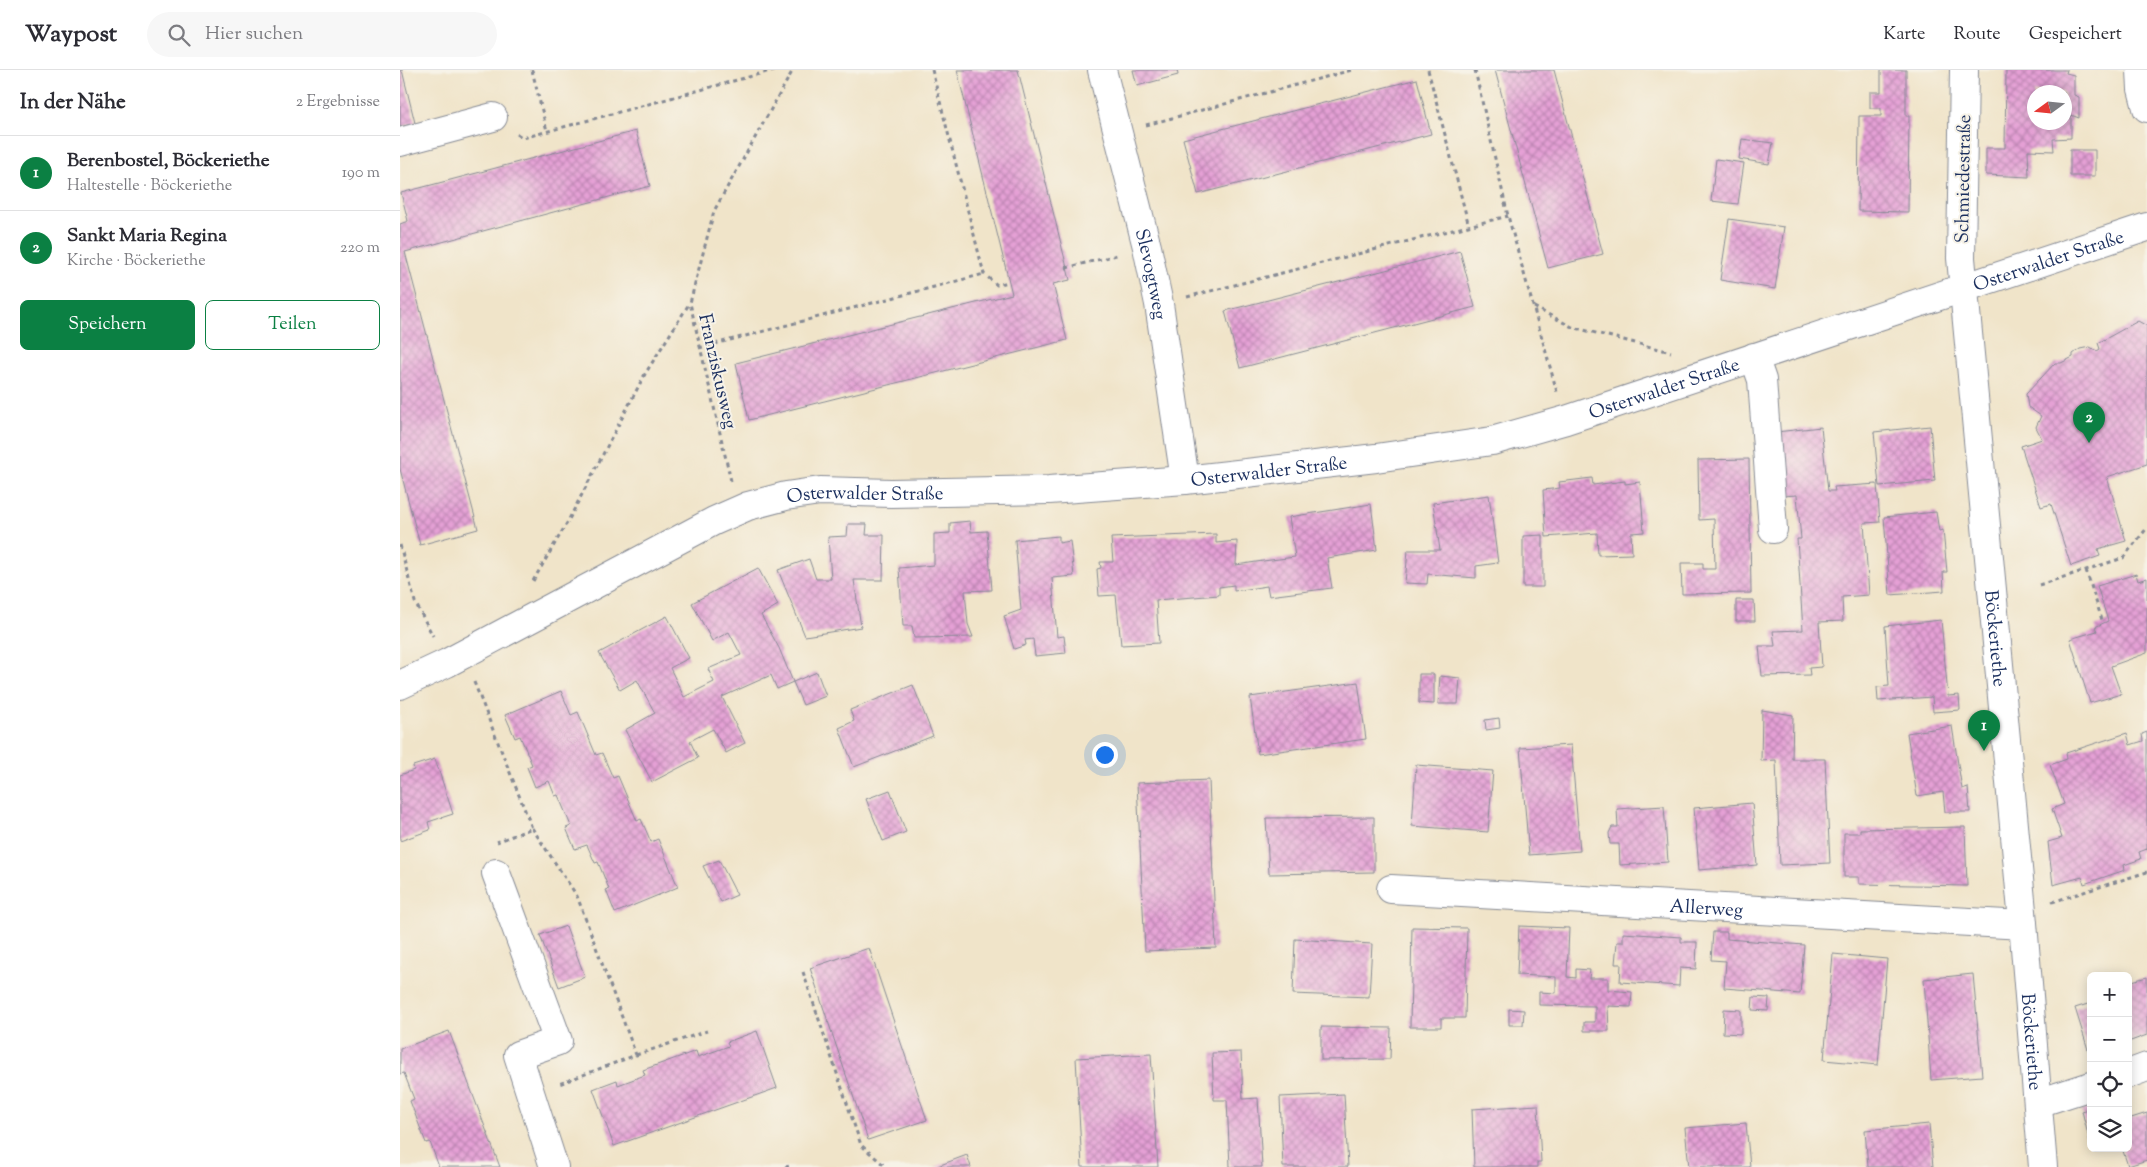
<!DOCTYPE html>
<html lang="de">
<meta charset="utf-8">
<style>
:root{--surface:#fff;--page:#f7f7f7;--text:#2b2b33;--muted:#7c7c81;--line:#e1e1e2;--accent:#0b8043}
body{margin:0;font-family:"Sorts Mill Goudy",serif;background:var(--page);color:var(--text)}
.controls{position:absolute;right:15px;bottom:15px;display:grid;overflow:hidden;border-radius:8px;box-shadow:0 2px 12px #0003}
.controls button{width:45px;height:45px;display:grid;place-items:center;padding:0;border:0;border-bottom:1px solid var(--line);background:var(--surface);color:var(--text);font:25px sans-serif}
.compass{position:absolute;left:1627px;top:15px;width:45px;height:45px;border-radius:50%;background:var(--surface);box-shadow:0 2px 12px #0003;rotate:255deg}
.you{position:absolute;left:704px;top:684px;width:18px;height:18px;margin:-12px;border:4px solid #fff;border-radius:50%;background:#1a73e8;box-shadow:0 0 0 8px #1a73e833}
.badge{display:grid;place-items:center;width:32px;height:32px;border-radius:50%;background:var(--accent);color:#fff;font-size:16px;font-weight:700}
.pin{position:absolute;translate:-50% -41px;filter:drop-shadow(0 1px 2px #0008)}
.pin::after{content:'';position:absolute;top:26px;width:18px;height:15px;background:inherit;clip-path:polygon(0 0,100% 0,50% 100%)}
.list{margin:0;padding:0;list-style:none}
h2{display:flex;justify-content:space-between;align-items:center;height:65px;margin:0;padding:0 20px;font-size:21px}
h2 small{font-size:16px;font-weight:400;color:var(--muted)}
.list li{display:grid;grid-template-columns:32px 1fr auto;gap:15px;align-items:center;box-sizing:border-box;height:75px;padding:0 20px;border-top:1px solid var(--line)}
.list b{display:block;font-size:19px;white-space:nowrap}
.list p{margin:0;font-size:16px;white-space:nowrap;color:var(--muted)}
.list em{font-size:16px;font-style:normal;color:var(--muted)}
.actions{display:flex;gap:10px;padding:15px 20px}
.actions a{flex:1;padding:11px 0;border:1px solid var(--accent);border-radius:8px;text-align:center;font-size:18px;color:var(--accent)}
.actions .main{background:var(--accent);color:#fff}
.icon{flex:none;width:28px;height:28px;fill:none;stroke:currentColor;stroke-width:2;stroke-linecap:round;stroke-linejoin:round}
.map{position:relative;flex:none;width:1747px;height:1097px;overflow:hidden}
header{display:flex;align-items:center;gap:30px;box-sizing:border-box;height:70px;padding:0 25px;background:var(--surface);border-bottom:1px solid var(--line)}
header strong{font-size:24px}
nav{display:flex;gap:28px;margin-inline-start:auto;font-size:18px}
.search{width:350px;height:45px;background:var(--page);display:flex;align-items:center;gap:12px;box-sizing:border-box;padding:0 18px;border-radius:28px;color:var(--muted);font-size:19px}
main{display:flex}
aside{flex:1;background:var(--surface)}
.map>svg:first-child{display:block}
.building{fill:url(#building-cross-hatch);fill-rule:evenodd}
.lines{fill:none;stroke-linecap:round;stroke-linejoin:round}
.minor-casing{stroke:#868a94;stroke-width:30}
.path{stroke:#868a94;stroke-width:3;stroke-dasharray:4 4;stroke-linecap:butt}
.minor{stroke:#fff;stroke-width:28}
.labels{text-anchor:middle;stroke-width:4;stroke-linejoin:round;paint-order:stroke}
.street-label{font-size:19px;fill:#1b2f5e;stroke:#f7f3e8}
</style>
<header>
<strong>Waypost</strong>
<div class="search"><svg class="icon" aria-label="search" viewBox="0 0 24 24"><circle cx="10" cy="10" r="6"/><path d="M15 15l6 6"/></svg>Hier suchen</div>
<nav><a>Karte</a><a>Route</a><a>Gespeichert</a></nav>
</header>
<main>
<aside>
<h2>In der Nähe<small>2 Ergebnisse</small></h2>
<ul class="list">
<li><span class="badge">1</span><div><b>Berenbostel, Böckeriethe</b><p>Haltestelle · Böckeriethe</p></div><em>190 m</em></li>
<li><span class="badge">2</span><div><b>Sankt Maria Regina</b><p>Kirche · Böckeriethe</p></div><em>220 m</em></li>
</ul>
<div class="actions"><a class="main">Speichern</a><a>Teilen</a></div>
</aside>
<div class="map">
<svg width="1747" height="1097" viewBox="0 0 1747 1097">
<defs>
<pattern id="building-cross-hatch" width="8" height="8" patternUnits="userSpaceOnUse" patternTransform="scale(1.25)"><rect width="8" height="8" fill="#e5a0d5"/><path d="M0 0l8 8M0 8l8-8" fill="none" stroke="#b983b0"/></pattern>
</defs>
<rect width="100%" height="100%" fill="#f7f3e8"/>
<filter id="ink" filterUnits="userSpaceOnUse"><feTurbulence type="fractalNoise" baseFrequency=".02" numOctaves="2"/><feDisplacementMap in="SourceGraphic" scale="10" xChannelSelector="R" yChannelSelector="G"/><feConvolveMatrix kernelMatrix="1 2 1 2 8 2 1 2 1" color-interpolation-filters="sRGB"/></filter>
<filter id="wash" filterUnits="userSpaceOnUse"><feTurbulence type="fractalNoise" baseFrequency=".0096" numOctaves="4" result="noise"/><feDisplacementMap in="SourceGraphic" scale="20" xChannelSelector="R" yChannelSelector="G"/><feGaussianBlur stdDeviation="1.12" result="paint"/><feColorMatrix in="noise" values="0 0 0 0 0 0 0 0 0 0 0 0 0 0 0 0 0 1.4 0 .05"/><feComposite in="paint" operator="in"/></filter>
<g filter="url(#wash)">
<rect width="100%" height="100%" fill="#f0e4c9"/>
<g id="blocks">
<path class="building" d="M0 0H2L15 53 0 57Z
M557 0H618L670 210 653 214 667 270 349 350 336 293 612 224Z
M733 0H777L778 5 737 16Z
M1095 0H1154L1203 184 1148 198Z
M1481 0H1506V46H1509L1508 142 1458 141 1459 46H1481V38H1470V22H1481Z
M1606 0H1667L1666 3 1674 5V25L1679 27V48L1671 45V68L1653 69 1654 81 1628 80 1629 107 1586 105V78H1605ZM1634 22H1664V52H1634Z
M1017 9 1031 64 798 124 783 69Z
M236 61 250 116 5 182 78 459 20 475 0 399V154L8 151 1 123Z
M1342 69 1373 73 1369 94 1339 89Z
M1670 80H1695V106H1670Z
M1316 89 1344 93 1338 134 1311 131Z
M1329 149 1384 157 1375 219 1320 210Z
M1060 181 1075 237 840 298 825 241Z
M1738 251 1747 256V394L1707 407 1726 471 1698 479 1700 486 1671 496 1651 434 1641 437 1621 376 1642 369 1636 357 1641 346 1628 337 1626 324 1655 293H1661L1673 287V284L1680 279 1690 277 1697 281 1700 279 1698 273Z
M1530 356 1535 411 1479 416 1474 362Z
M1421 357 1428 421H1435L1434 417 1477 414 1480 452 1464 453 1469 525 1442 527 1443 551 1419 552 1422 597 1409 598 1410 605 1362 606 1359 576H1375L1373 561 1403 560 1397 469H1401L1397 425 1382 426 1376 362Z
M1349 389 1351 523 1282 524 1281 493H1303V499H1315L1314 449 1299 450 1298 390Z
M1192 408 1193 415 1225 411V414L1240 412 1244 462 1231 463 1232 484 1198 485 1197 463 1146 467 1143 420 1160 418 1159 412Z
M1089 425 1098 493 1076 496V508L1028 504 1027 514 1005 513 1008 480H1040L1033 433Z
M971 434 977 480 927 488 932 518 869 526 867 516 834 521V515L819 517V525L756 530 759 573 721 575 716 525 699 526 697 499 701 498 700 492H713L711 468 816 464V473L837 471 836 495 863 491 895 487 889 447Z
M1536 442 1539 461 1543 460 1547 502H1543L1544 521 1490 525 1484 447Z
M570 451 571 462 587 461 592 520 565 521 568 554 573 567 514 568 512 556H503L499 498 534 495V464L550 463V453Z
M448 454H467L466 465H484L483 510H454L461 557 405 566 378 500 409 489 416 509H431L428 467 447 466Z
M1143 465V517H1123V466Z
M659 466V473L670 471 674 506 652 508 657 567 664 566 666 583 635 586 633 569 625 570 626 575 614 579 604 546 621 540 615 470Z
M358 498 378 535 361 545 379 578 393 612 377 619 371 605 322 627 345 673 326 683 313 659 290 671 298 688 252 712 225 660 255 643 237 610 220 620 199 583 267 546 289 588 270 598 284 627 314 612 308 599 341 585 329 562 312 571 292 533Z
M1736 504 1738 511 1747 508V583L1711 596 1721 624 1690 633 1670 569 1697 561 1695 557 1708 551 1697 516Z
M1336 530H1354L1355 551H1336Z
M1541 550 1548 626 1559 625 1560 640 1533 642 1532 627 1478 631 1477 617 1489 616 1485 556Z
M417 602 426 626 403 635 393 612Z
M1019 604H1034V634L1019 633Z
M1040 606 1060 608 1058 634H1038Z
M958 612 966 669 858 684 850 627Z
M513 615 533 666 454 697 439 658 454 651 450 640Z
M161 621 171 645 178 642 196 685 202 683 213 708 218 706 237 751 241 749 251 772 258 769 278 817 215 843 206 820 209 819 198 792 195 793 187 775 175 779 166 758 171 756 158 725 155 726 149 711 135 717 127 697 132 695 126 680 120 666 115 668 105 645Z
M1362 640 1393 645 1392 689H1425L1430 793 1380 795 1376 690 1361 691Z
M1099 648 1100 658 1086 660 1085 650Z
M1552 656 1562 719 1568 717 1570 742H1545L1543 722 1517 726 1507 663Z
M1747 662V779L1739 782 1741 789 1724 795 1725 800 1684 814 1682 807 1653 815 1648 772 1662 768 1652 739 1664 734 1650 695 1667 689 1666 683 1727 663 1730 675 1743 671 1742 664Z
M1171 675 1180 781 1129 785 1120 678Z
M35 689 53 744 28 752 30 760 0 771V705L14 700 13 696Z
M1016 695 1093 701 1088 762 1012 756Z
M809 710 816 878 745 881 737 713Z
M490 720 506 762 483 771 466 729Z
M1352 733 1357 795 1299 800 1294 738Z
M1264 736 1268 792 1220 795 1219 774H1210L1209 763 1212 757H1218L1217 739Z
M974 747V802L869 804 866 748Z
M1565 757 1567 816 1459 814V807H1444V763H1460V759Z
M319 790 337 825 321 832 303 796Z
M166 856 185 907 159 917 140 865Z
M1119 856 1169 858 1167 907 1176 908V899L1190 900 1189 908H1208V920L1232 922 1231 937 1208 936 1209 961H1184V952H1195V936L1139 935V922L1156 923V907L1117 905Z
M1012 857 1067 858 1065 948H1041V957H1010Z
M1313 862H1327V869L1404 875 1400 924 1324 918 1326 891 1311 890Z
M1223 863 1281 867V872H1297L1296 899 1280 898 1279 916 1220 912 1221 894H1215L1217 872H1223Z
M895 869 972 874 969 927 893 924Z
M469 878 527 1050 468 1070 410 898Z
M1433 884 1487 889 1478 995 1424 990Z
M1573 904 1582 1006 1531 1010 1524 909Z
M1747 907V965L1728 972V912Z
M1353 927 1369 928 1368 941 1352 940Z
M1691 933V986H1690L1675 938Z
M1109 939 1124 940 1123 955H1109Z
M1324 939 1341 940V964L1323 963Z
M921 957 991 958 990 989 921 990Z
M49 961 100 1097H39L30 1072 26 1073 10 1031 14 1029 4 1003 0 1004V979Z
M357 961 377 1018 214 1076 193 1019 217 1010 218 1015 245 1005 243 1000 296 981 298 987 329 976 327 972Z
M841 982 843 1029 858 1028 862 1097H830L827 1030H814L812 983Z
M751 984 758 1097H682L676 988Z
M944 1024 948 1097H883L880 1027Z
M1138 1035 1141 1092H1137V1097H1074L1072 1039Z
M1691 1038V1073H1690L1682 1041Z
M1747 1043V1090L1728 1096 1722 1078H1728V1049Z
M1346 1053 1350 1097H1289L1285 1058Z
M1529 1054 1533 1097H1468L1465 1060Z
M567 1085 571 1097H535Z"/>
</g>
</g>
<g filter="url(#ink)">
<use href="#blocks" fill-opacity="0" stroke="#868a94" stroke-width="1"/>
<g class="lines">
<defs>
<g id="minor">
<path id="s1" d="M702 0 747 177 759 234 785 410"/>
<path id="s2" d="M1564 0 1561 188 1622 841 1643 1097"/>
<path d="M1741 0 1742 19 1747 38"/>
<path d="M0 72 93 47"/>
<path d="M1354 287 1362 310 1373 459"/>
<path id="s3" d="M0 615 47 593 314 451 348 436 386 426 420 421 491 423 649 420 785 410 976 388 1092 371 1166 350 1747 157"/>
<path d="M96 803 158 971 118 985 154 1097"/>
<path id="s4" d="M991 819 1623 855"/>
<path d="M1728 1004 1747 997"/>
<path d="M1638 1033 1691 1016"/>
</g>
</defs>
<use href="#minor" class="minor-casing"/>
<path class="path" d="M132 0 147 61
M532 0 584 204 597 215 608 212
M1028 0 1069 156
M1075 0 1108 146 1157 322
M746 55 952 0
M117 64 123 68 374 0
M666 198 717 185
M787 227 1108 146
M1134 237 1172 257 1271 282
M299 278 584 204
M331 411 290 233 314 141 393 0
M0 475 15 532 33 566
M1686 500 1703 553
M133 511 167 453 245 304 289 234
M1639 515 1723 488 1747 458
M74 612 132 758 97 772
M132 758 177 826 236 985 159 1014
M1747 779V780
M1652 832 1747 802
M403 902 461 1075 486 1097
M236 985 307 961
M385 1097 390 1096"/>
<use href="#minor" class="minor"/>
</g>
</g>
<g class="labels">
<g class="street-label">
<text transform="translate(1562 109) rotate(-89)" y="7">Schmiedestraße</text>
<text dy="7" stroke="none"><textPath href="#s3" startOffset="1725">Osterwalder Straße</textPath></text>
<text dy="7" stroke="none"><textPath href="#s1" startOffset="210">Slevogtweg</textPath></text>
<text transform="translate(319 301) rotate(77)" y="7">Franziskusweg</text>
<text dy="7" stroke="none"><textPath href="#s3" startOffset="1320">Osterwalder Straße</textPath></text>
<text dy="7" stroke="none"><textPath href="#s3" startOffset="915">Osterwalder Straße</textPath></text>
<text dy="7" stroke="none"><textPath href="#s3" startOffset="510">Osterwalder Straße</textPath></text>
<text dy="7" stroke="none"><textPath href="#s2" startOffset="570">Böckeriethe</textPath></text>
<text dy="7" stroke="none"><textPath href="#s4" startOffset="316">Allerweg</textPath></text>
<text dy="7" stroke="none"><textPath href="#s2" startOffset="975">Böckeriethe</textPath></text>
</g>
</g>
</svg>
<div class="controls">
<button>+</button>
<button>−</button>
<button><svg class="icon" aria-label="locate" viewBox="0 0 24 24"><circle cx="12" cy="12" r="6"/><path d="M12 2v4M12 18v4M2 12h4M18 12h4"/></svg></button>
<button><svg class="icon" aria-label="layers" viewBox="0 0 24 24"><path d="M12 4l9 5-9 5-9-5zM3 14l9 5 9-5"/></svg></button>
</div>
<svg class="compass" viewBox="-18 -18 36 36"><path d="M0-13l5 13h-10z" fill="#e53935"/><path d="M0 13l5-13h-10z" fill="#7c7c81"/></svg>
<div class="you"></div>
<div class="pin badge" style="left:1584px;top:681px">1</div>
<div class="pin badge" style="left:1689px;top:373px">2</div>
</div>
</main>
